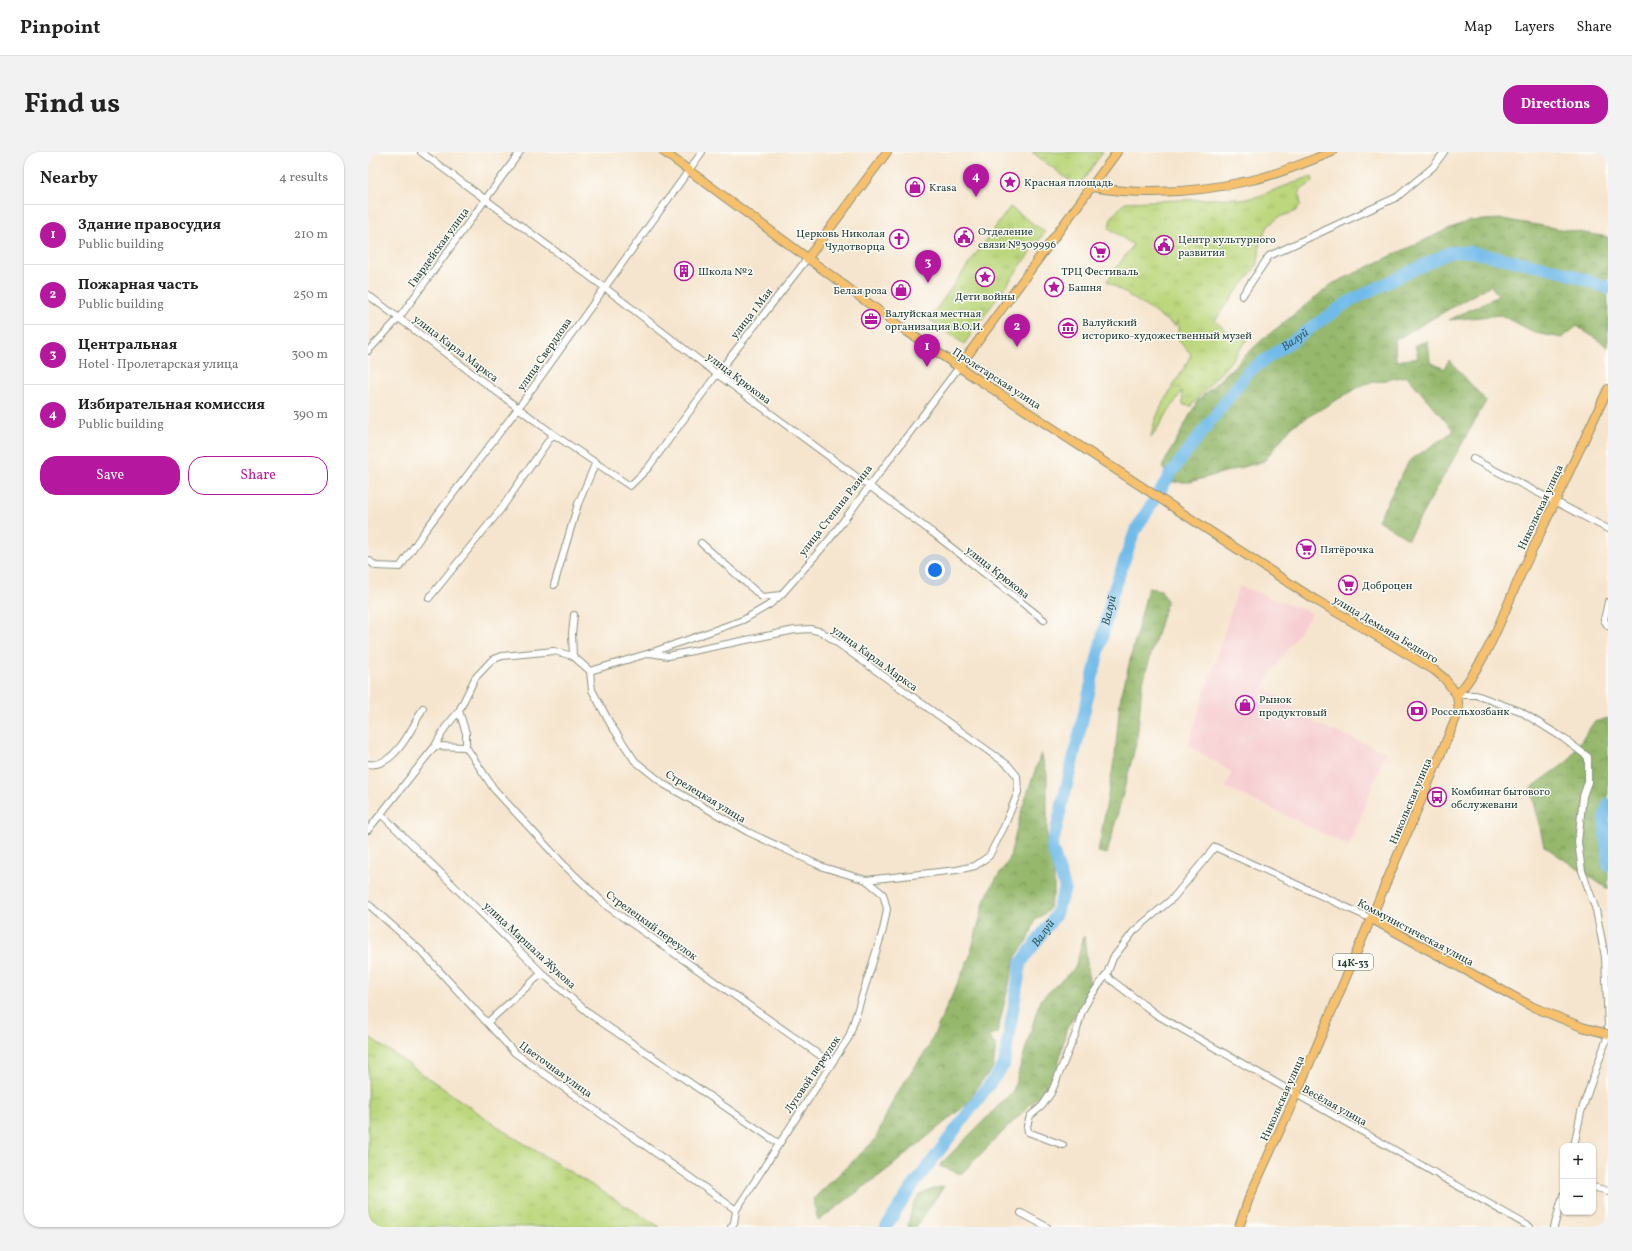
<!DOCTYPE html>
<meta charset="utf-8">
<style>
:root{--surface:#fff;--page:#f2f2f2;--text:#222;--muted:#767676;--line:#e0e0e0;--accent:#b5179e}
body{margin:0;font-family:Vollkorn,serif;background:var(--page);color:var(--text)}
.controls{position:absolute;right:12px;bottom:12px;display:grid;overflow:hidden;border-radius:8px;box-shadow:0 1px 3px #0004}
.controls button{width:36px;height:36px;display:grid;place-items:center;padding:0;border:0;border-bottom:1px solid var(--line);background:var(--surface);color:var(--text);font:20px sans-serif}
.you{position:absolute;left:567px;top:418px;width:14px;height:14px;margin:-10px;border:3px solid #fff;border-radius:50%;background:#1a73e8;box-shadow:0 0 0 6px #1a73e833}
.badge{display:grid;place-items:center;width:26px;height:26px;border-radius:50%;background:var(--accent);color:#fff;font-size:13px;font-weight:700}
.pin{position:absolute;translate:-50% -33px;filter:drop-shadow(0 1px 2px #0008)}
.pin::after{content:'';position:absolute;top:21px;width:14px;height:12px;background:inherit;clip-path:polygon(0 0,100% 0,50% 100%)}
.list{margin:0;padding:0;list-style:none}
h2{display:flex;justify-content:space-between;align-items:center;height:52px;margin:0;padding:0 16px;font-size:17px}
h2 small{font-size:13px;font-weight:400;color:var(--muted)}
.list li{display:grid;grid-template-columns:26px 1fr auto;gap:12px;align-items:center;box-sizing:border-box;height:60px;padding:0 16px;border-top:1px solid var(--line)}
.list b{display:block;font-size:15px;white-space:nowrap}
.list p{margin:0;font-size:13px;white-space:nowrap;color:var(--muted)}
.list em{font-size:13px;font-style:normal;color:var(--muted)}
.actions{display:flex;gap:8px;padding:12px 16px}
.actions a{flex:1;padding:9px 0;border:1px solid var(--accent);border-radius:16px;text-align:center;font-size:14px;color:var(--accent)}
.actions .main{background:var(--accent);color:#fff}
.map{position:relative;flex:none;width:1240px;height:1075px;overflow:hidden;border-radius:16px}
header{display:flex;align-items:center;gap:24px;box-sizing:border-box;height:56px;padding:0 20px;background:var(--surface);border-bottom:1px solid var(--line)}
header strong{font-size:19px}
nav{display:flex;gap:22px;margin-inline-start:auto;font-size:14px}
.intro{display:flex;align-items:center;justify-content:space-between;box-sizing:border-box;height:96px;padding:0 24px}
h1{margin:0;font-size:28px}
.button{padding:10px 18px;border-radius:16px;background:var(--accent);color:#fff;font-size:14px;font-weight:700}
main{display:flex;gap:24px;padding:0 24px}
aside{flex:1;background:var(--surface);border-radius:16px;box-shadow:0 1px 3px #0004}
.map>svg:first-child{display:block}
.built{fill:#f7cfd2}
.grass{fill:url(#grass-tufts);stroke:#6e8a58}
.forest{fill:url(#forest-crowns);stroke:#5a7a50}
.lines{fill:none;stroke-linecap:round;stroke-linejoin:round}
.river{stroke:#71bbea;stroke-width:12}
.minor-casing{stroke:#8a9181;stroke-width:8}
.major-casing{stroke:#8a9181;stroke-width:10}
.minor{stroke:#fff;stroke-width:6}
.major{stroke:#f7c06c;stroke-width:8}
.labels{text-anchor:middle;stroke-width:3;stroke-linejoin:round;paint-order:stroke}
.shield{fill:#fdfcf7;stroke:#62766e;stroke-width:1}
.shield-label{font-size:10px;font-weight:bold;fill:#1f3d34}
.poi-label{font-size:11px;fill:#1f3d34;stroke:#fdfcf7;text-anchor:start}
.street-label{font-size:11px;fill:#1f3d34;stroke:#fdfcf7}
.water-label{font-size:12px;font-style:italic;fill:#345c62;stroke:#fdfcf7}
</style>
<header>
<strong>Pinpoint</strong>
<nav><a>Map</a><a>Layers</a><a>Share</a></nav>
</header>
<div class="intro"><h1>Find us</h1><a class="button">Directions</a></div>
<main>
<aside>
<h2>Nearby<small>4 results</small></h2>
<ul class="list">
<li><span class="badge">1</span><div><b>Здание правосудия</b><p>Public building</p></div><em>210 m</em></li>
<li><span class="badge">2</span><div><b>Пожарная часть</b><p>Public building</p></div><em>250 m</em></li>
<li><span class="badge">3</span><div><b>Центральная</b><p>Hotel · Пролетарская улица</p></div><em>300 m</em></li>
<li><span class="badge">4</span><div><b>Избирательная комиссия</b><p>Public building</p></div><em>390 m</em></li>
</ul>
<div class="actions"><a class="main">Save</a><a>Share</a></div>
</aside>
<div class="map">
<svg width="1240" height="1075" viewBox="0 0 1240 1075">
<defs>
<pattern id="grass-tufts" width="24" height="20" patternUnits="userSpaceOnUse"><rect width="24" height="20" fill="#bcd77d"/><path d="M3 7l-1-3M5 7V3M7 7l1-3M15 17l-1-3M17 17v-4M19 17l1-3" fill="none" stroke="#a1b96d"/></pattern>
<pattern id="forest-crowns" width="20" height="18" patternUnits="userSpaceOnUse"><rect width="20" height="18" fill="#95b86c"/><path d="M2 6a3 3 0 1 1 6 0M12 15a3 3 0 1 1 6 0" fill="none" stroke="#79975a"/></pattern>
</defs>
<rect width="100%" height="100%" fill="#fdfcf7"/>
<filter id="ink" filterUnits="userSpaceOnUse"><feTurbulence type="fractalNoise" baseFrequency=".025" numOctaves="2"/><feDisplacementMap in="SourceGraphic" scale="8" xChannelSelector="R" yChannelSelector="G"/><feConvolveMatrix kernelMatrix="1 2 1 2 8 2 1 2 1" color-interpolation-filters="sRGB"/></filter>
<filter id="wash" filterUnits="userSpaceOnUse"><feTurbulence type="fractalNoise" baseFrequency=".012" numOctaves="4" result="noise"/><feDisplacementMap in="SourceGraphic" scale="16" xChannelSelector="R" yChannelSelector="G"/><feGaussianBlur stdDeviation="0.9" result="paint"/><feColorMatrix in="noise" values="0 0 0 0 0 0 0 0 0 0 0 0 0 0 0 0 0 1.4 0 .05"/><feComposite in="paint" operator="in"/></filter>
<g filter="url(#wash)">
<rect width="100%" height="100%" fill="#f6e5ce"/>
<path class="built" d="M871 434 944 461 895 534 948 572 1018 600 981 694 858 635 864 620 820 593Z"/>
<path class="grass" d="M664 0H735L710 35Z
M944 24 945 30 931 39 933 54 926 60 911 65 900 74 892 91 890 112 854 158 847 169 864 183 879 187C864 212 841 231 823 254L815 253 814 239 783 286C787 254 811 230 823 202L810 188V168L807 174 739 129 765 93 741 76 743 66 757 50 869 46 868 49 888 45Z
M642 55 677 80 596 192 561 167Z
M0 884 142 983 292 1075H0Z"/>
<path class="forest" d="M1133 67 1240 85V195L1209 174 1194 186 1168 181 1133 163 1081 168 1130 144 1123 133 1027 188 1028 209 1050 206 1047 193 1060 189 1062 210 1076 217 1081 208 1118 249 1040 387 1010 368 1041 309 1086 279 1039 224 996 232 924 274 896 309 822 330H804L794 315 830 248 894 188 964 132 1080 77 1101 69Z
M780 436 793 438 799 449 774 533 769 588 739 702 730 700 747 604 752 549Z
M1240 566V737L1176 694 1163 636 1199 610 1226 570Z
M673 601 679 622V689L686 723V740L680 759 667 768 661 786 648 804 629 881 620 884 628 894 625 916 613 930 600 951 520 1017 450 1069 445 1047 507 988 527 944 560 896 602 804 617 747 628 727 641 708 653 660Z
M716 784 722 837 698 878 687 928 593 1022 571 1014 645 939 672 848 707 816Z
M576 1034 548 1075H540C546 1046 545 1042 576 1034Z"/>
<g class="lines">
<g class="river">
<path d="M1240 652 1236 666 1240 713"/>
<path id="s1" d="M518 1075 542 1038 636 913 653 811 687 764 697 736 684 695 745 440 767 379 803 321 880 220 980 150 1082 100H1103L1186 117 1240 136"/>
</g>
</g>
</g>
<g filter="url(#ink)">
<g class="lines">
<defs>
<path id="minor" d="M53 0 236 135 349 222 565 381 676 468
M0 143 185 282 262 334 280 316 349 222 439 107
M874 144 901 104 1029 45 1065 15 1076 0
M0 199 31 166 152 0
M1105 307 1240 377
M333 391 394 445 413 443
M0 408 8 414 32 415 56 380 151 255 334 0
M186 433 210 352 228 310
M61 446 133 357 185 282
M1240 450 1236 468 1240 474
M205 504 204 482 206 463
M222 519 224 538 243 573 267 609 297 633 380 680 455 715 498 728 589 718 607 714 621 704 636 675 650 640 649 624 640 613 454 480 442 477 427 478 300 504 282 501
M1089 543H1108L1152 559 1195 586 1220 605V630L1215 644 1210 690 1214 719 1228 758 1237 805 1240 874
M91 559 98 581V595L126 637 196 713 240 755 463 911
M67 594 98 595
M0 612C26 617 45 575 55 556
M13 662 174 821 223 863 410 991
M0 678 67 594 77 576 91 559 107 526 124 508 134 504 186 499 205 504 222 519 282 501 375 468 401 453 413 443 461 388 591 215
M0 752 53 799 147 901 368 1058
M739 822 742 827 789 863 1162 1075
M120 870 174 821
M695 993 660 980 659 974 662 964 674 954 683 941 708 881 714 859 722 845 739 822 745 806 766 779 805 746 847 695 1004 767
M1206 994 1213 960 1240 883
M1225 1035 1240 1039
M653 1061 679 1075
M363 1075 366 1071 368 1058 481 885 515 778 519 757 515 742 498 728
M1186 1075 1195 1043"/>
<path id="major" d="M296 0 534 176 591 215 941 444 1066 518 1076 526 1089 543
M724 35C776 44 833 40 884 28 912 22 938 10 964 0
M439 107 519 0
M591 215 749 0
M1004 767 1163 854 1214 875 1240 882
M871 1075 881 1046 928 943 1091 559 1089 543C1121 506 1133 466 1153 422 1182 361 1211 299 1240 237"/>
</defs>
<use href="#minor" class="minor-casing"/>
<use href="#major" class="major-casing"/>
<use href="#minor" class="minor"/>
<use href="#major" class="major"/>
</g>
</g>
<defs>
<symbol id="sight-ring" viewBox="-11 -11 22 22"><circle r="9.5" fill="#fdfcf7" stroke="#b5179e" stroke-width="1.5"/><path d="M0-6L1.8-2.2L6-1.7L2.9 1.2L3.7 5.4L0 3.3L-3.7 5.4L-2.9 1.2L-6-1.7L-1.8-2.2Z" fill="#b5179e"/></symbol>
<symbol id="shop-ring" viewBox="-11 -11 22 22"><circle r="9.5" fill="#fdfcf7" stroke="#b5179e" stroke-width="1.5"/><path d="M-5-2.5h2.3a2.7 3.5 0 0 1 5.4 0H5L5.5 6h-11ZM-1.5-2.5h3a1.5 2.3 0 0 0-3 0Z" fill="#b5179e"/></symbol>
<symbol id="civic-ring" viewBox="-11 -11 22 22"><circle r="9.5" fill="#fdfcf7" stroke="#b5179e" stroke-width="1.5"/><path d="M-.6-6.5H3V-4.5H.6V-3L4-1V1h2V6H-6V1h2V-1L-.6-3ZM-1.2 2.5V6h2.4V2.5Z" fill="#b5179e"/></symbol>
<symbol id="church-ring" viewBox="-11 -11 22 22"><circle r="9.5" fill="#fdfcf7" stroke="#b5179e" stroke-width="1.5"/><path d="M-1.2-6h2.4v3.5h3.3v2.4h-3.3V6h-2.4V-.1h-3.3v-2.4h3.3Z" fill="#b5179e"/></symbol>
<symbol id="supermarket-ring" viewBox="-11 -11 22 22"><circle r="9.5" fill="#fdfcf7" stroke="#b5179e" stroke-width="1.5"/><path d="M-6-5.5h2.5l.6 2H6L4.5 2H-2.5L-4.4-4H-6ZM-1.5 3.2a1.3 1.3 0 1 0 .1 0ZM3 3.2a1.3 1.3 0 1 0 .1 0Z" fill="#b5179e"/></symbol>
<symbol id="building-ring" viewBox="-11 -11 22 22"><circle r="9.5" fill="#fdfcf7" stroke="#b5179e" stroke-width="1.5"/><path d="M-4-6H4V6H1V3H-1V6H-4ZM-2.5-4.3h1.7v1.8h-1.7ZM.8-4.3h1.7v1.8H.8ZM-2.5-1h1.7V.8h-1.7ZM.8-1h1.7V.8H.8Z" fill="#b5179e"/></symbol>
<symbol id="office-ring" viewBox="-11 -11 22 22"><circle r="9.5" fill="#fdfcf7" stroke="#b5179e" stroke-width="1.5"/><path d="M-6-3h4V-5.5h4V-3h4V5H-6ZM-1-4.5V-3h2v-1.5ZM-6 0V1H6V0Z" fill="#b5179e"/></symbol>
<symbol id="museum-ring" viewBox="-11 -11 22 22"><circle r="9.5" fill="#fdfcf7" stroke="#b5179e" stroke-width="1.5"/><path d="M0-6L6-3V-2H-6V-3ZM-5-1h2V3h-2ZM-1-1h2V3h-2ZM3-1h2V3H3ZM-6 4H6V6H-6Z" fill="#b5179e"/></symbol>
<symbol id="bank-ring" viewBox="-11 -11 22 22"><circle r="9.5" fill="#fdfcf7" stroke="#b5179e" stroke-width="1.5"/><path d="M-6-4H6V4H-6ZM0-2.3a2.3 2.3 0 1 0 0 4.6a2.3 2.3 0 1 0 0-4.6Z" fill="#b5179e"/></symbol>
<symbol id="bus-ring" viewBox="-11 -11 22 22"><circle r="9.5" fill="#fdfcf7" stroke="#b5179e" stroke-width="1.5"/><path d="M-5-6H5V4H4V6H2V4H-2V6H-4V4H-5ZM-3.5-4V0h7V-4ZM-3.5 1.2v1.5H-2V1.2ZM2 1.2v1.5H3.5V1.2Z" fill="#b5179e"/></symbol>
</defs>
<g fill-rule="evenodd">
<use href="#sight-ring" x="631" y="19" width="22" height="22"/>
<use href="#shop-ring" x="536" y="24" width="22" height="22"/>
<use href="#civic-ring" x="585" y="74" width="22" height="22"/>
<use href="#church-ring" x="520" y="76" width="22" height="22"/>
<use href="#civic-ring" x="785" y="82" width="22" height="22"/>
<use href="#supermarket-ring" x="721" y="89" width="22" height="22"/>
<use href="#building-ring" x="305" y="108" width="22" height="22"/>
<use href="#sight-ring" x="606" y="114" width="22" height="22"/>
<use href="#sight-ring" x="675" y="124" width="22" height="22"/>
<use href="#shop-ring" x="522" y="127" width="22" height="22"/>
<use href="#office-ring" x="492" y="156" width="22" height="22"/>
<use href="#museum-ring" x="689" y="165" width="22" height="22"/>
<use href="#supermarket-ring" x="927" y="386" width="22" height="22"/>
<use href="#supermarket-ring" x="969" y="422" width="22" height="22"/>
<use href="#shop-ring" x="866" y="542" width="22" height="22"/>
<use href="#bank-ring" x="1038" y="548" width="22" height="22"/>
<use href="#bus-ring" x="1058" y="634" width="22" height="22"/>
</g>
<g class="labels">
<rect class="shield" x="965" y="802" width="40" height="16" rx="3"/>
<g class="shield-label">
<text x="985" y="814">14К-33</text>
</g>
<g class="poi-label">
<text x="656" y="34">Красная площадь</text>
<text x="561" y="39">Krasa</text>
<text x="610" y="83">Отделение<tspan x="610" dy="13">связи №309996</tspan></text>
<text x="517" y="85" text-anchor="end">Церковь Николая<tspan x="517" dy="13">Чудотворца</tspan></text>
<text x="810" y="91">Центр культурного<tspan x="810" dy="13">развития</tspan></text>
<text x="330" y="123">Школа №2</text>
<text x="732" y="123" text-anchor="middle">ТРЦ Фестиваль</text>
<text x="700" y="139">Башня</text>
<text x="519" y="142" text-anchor="end">Белая роза</text>
<text x="617" y="148" text-anchor="middle">Дети войны</text>
<text x="517" y="165">Валуйская местная<tspan x="517" dy="13">организация В.О.И.</tspan></text>
<text x="714" y="174">Валуйский<tspan x="714" dy="13">историко-художественный музей</tspan></text>
<text x="952" y="401">Пятёрочка</text>
<text x="994" y="437">Доброцен</text>
<text x="891" y="551">Рынок<tspan x="891" dy="13">продуктовый</tspan></text>
<text x="1063" y="563">Россельхозбанк</text>
<text x="1083" y="643">Комбинат бытового<tspan x="1083" dy="13">обслужевани</tspan></text>
</g>
<g class="street-label">
<text transform="translate(70 95) rotate(-54)" y="4">Гвардейская улица</text>
<text transform="translate(383 161) rotate(-52)" y="4">улица 1 Мая</text>
<text transform="translate(88 196) rotate(37)" y="4">улица Карла Маркса</text>
<text transform="translate(176 202) rotate(-55)" y="4">улица Свердлова</text>
<text transform="translate(371 226) rotate(37)" y="4">улица Крюкова</text>
<text transform="translate(629 226) rotate(33)" y="4">Пролетарская улица</text>
<text transform="translate(1172 355) rotate(-65)" y="4">Никольская улица</text>
<text transform="translate(467 358) rotate(-52)" y="4">улица Степана Разина</text>
<text transform="translate(630 420) rotate(38)" y="4">улица Крюкова</text>
<text transform="translate(1018 477) rotate(31)" y="4">улица Демьяна Бедного</text>
<text transform="translate(507 506) rotate(36)" y="4">улица Карла Маркса</text>
<text transform="translate(338 644) rotate(31)" y="4">Стрелецкая улица</text>
<text transform="translate(1042 649) rotate(-67)" y="4">Никольская улица</text>
<text transform="translate(284 773) rotate(36)" y="4">Стрелецкий переулок</text>
<text transform="translate(1048 780) rotate(28)" y="4">Коммунистическая улица</text>
<text transform="translate(162 793) rotate(43)" y="4">улица Маршала Жукова</text>
<text transform="translate(188 917) rotate(36)" y="4">Цветочная улица</text>
<text transform="translate(444 922) rotate(-56)" y="4">Луговой переулок</text>
<text transform="translate(914 946) rotate(-66)" y="4">Никольская улица</text>
<text transform="translate(967 953) rotate(29)" y="4">Весёлая улица</text>
</g>
<g class="water-label">
<text dy="4" stroke="none"><textPath href="#s1" startOffset="1014">Валуй</textPath></text>
<text dy="4" stroke="none"><textPath href="#s1" startOffset="678">Валуй</textPath></text>
<text dy="4" stroke="none"><textPath href="#s1" startOffset="341">Валуй</textPath></text>
</g>
</g>
</svg>
<div class="controls">
<button>+</button>
<button>−</button>
</div>
<div class="you"></div>
<div class="pin badge" style="left:559px;top:215px">1</div>
<div class="pin badge" style="left:649px;top:195px">2</div>
<div class="pin badge" style="left:560px;top:131px">3</div>
<div class="pin badge" style="left:608px;top:45px">4</div>
</div>
</main>
